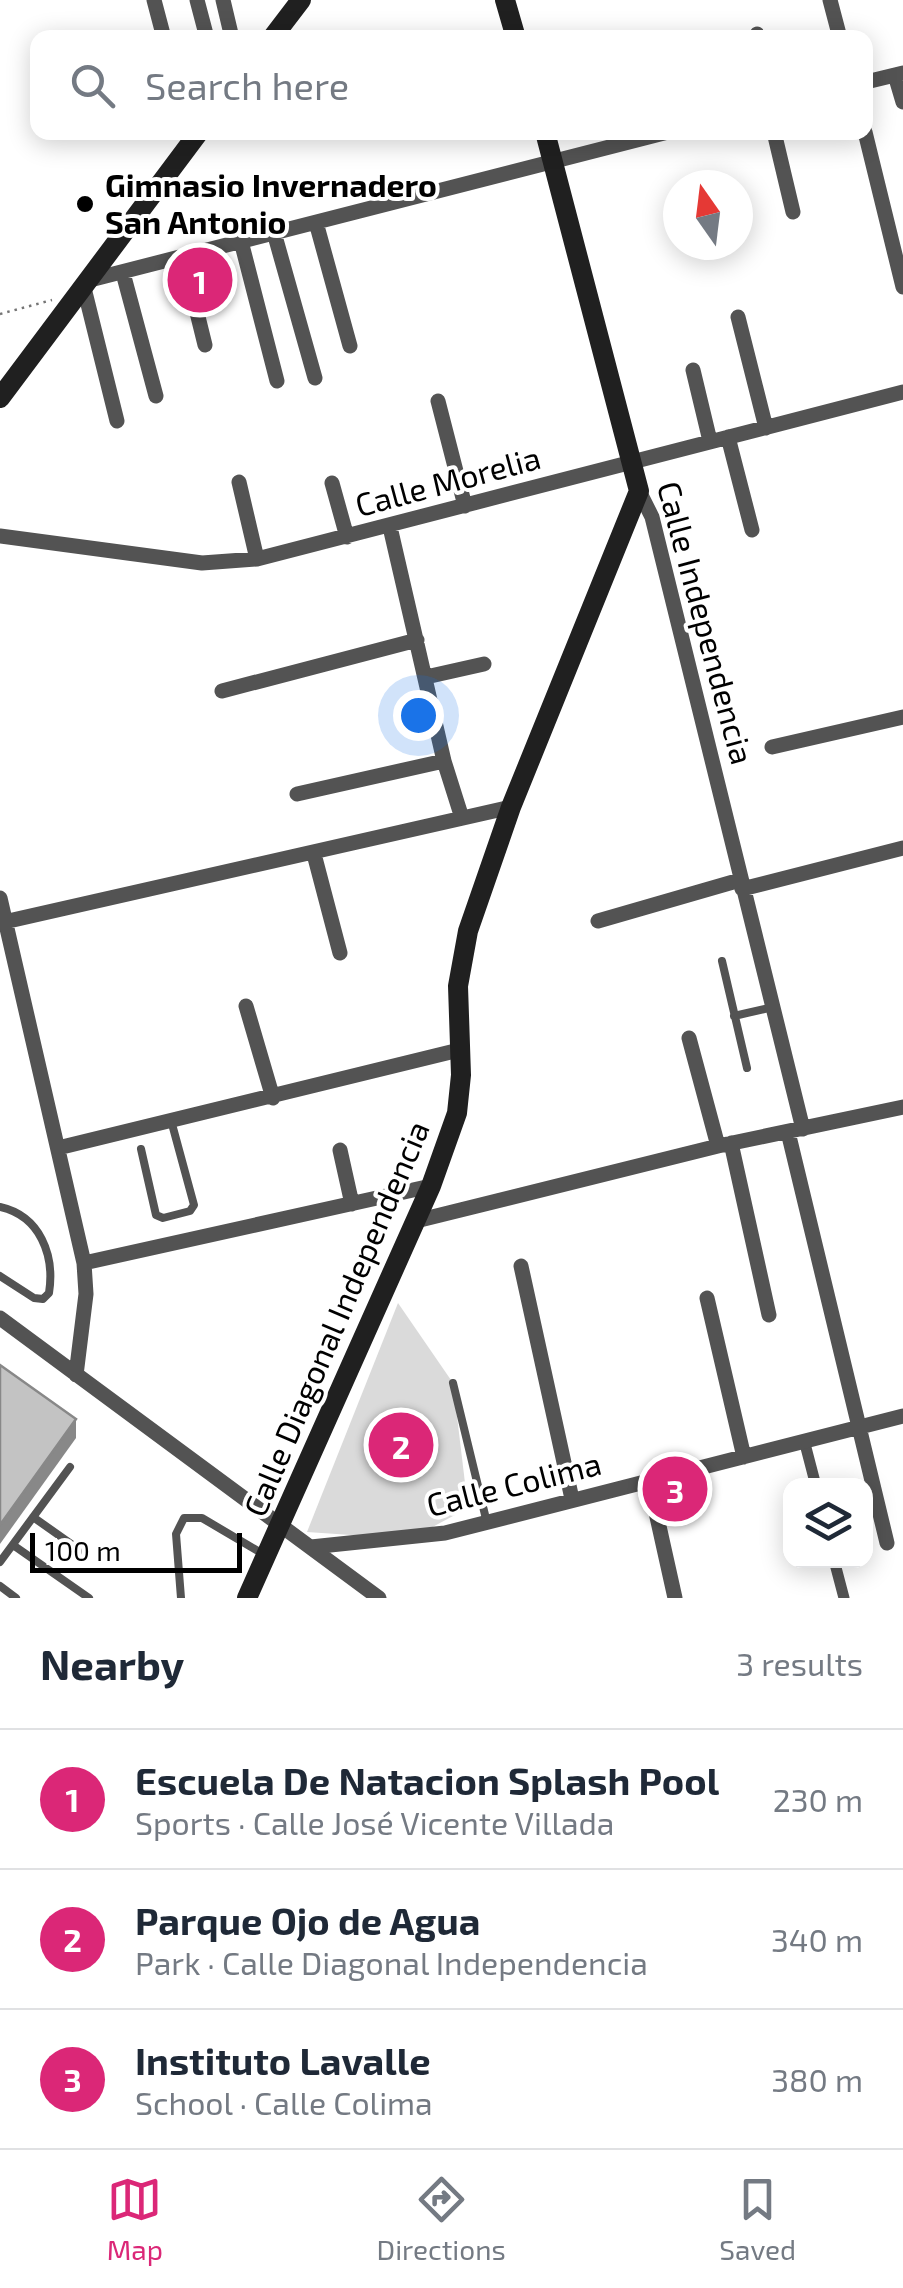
<!DOCTYPE html>
<meta charset="utf-8">
<style>
:root{--surface:#fff;--page:#f6f6f7;--text:#1f2937;--muted:#747a83;--line:#e0e1e3;--accent:#db2777}
body{margin:0;font-family:"Exo 2",sans-serif;background:var(--page);color:var(--text)}
.controls{position:absolute;right:30px;bottom:30px;display:grid;overflow:hidden;border-radius:20px;box-shadow:0 5px 25px #0003}
.controls button{width:90px;height:90px;display:grid;place-items:center;padding:0;border:0;border-bottom:2px solid var(--line);background:var(--surface);color:var(--text);font:50px sans-serif}
.compass{position:absolute;left:663px;top:170px;width:90px;height:90px;border-radius:50%;background:var(--surface);box-shadow:0 5px 25px #0003;rotate:346deg}
.scale{position:absolute;left:30px;bottom:25px;width:212px;box-sizing:border-box;padding-left:10px;border:5px solid #000;border-top:0;font-size:28px;line-height:35px;white-space:nowrap;color:#000;-webkit-text-stroke:8px #fff;paint-order:stroke}
.you{position:absolute;left:418px;top:715px;width:35px;height:35px;margin:-25px;border:8px solid #fff;border-radius:50%;background:#1a73e8;box-shadow:0 0 0 15px #1a73e833}
.badge{display:grid;place-items:center;width:65px;height:65px;border-radius:50%;background:var(--accent);color:#fff;font-size:32px;font-weight:700}
.pin{position:absolute;translate:-50% -50%;border:5px solid #fff;box-shadow:0 2px 10px #0006}
.list{margin:0;padding:0;list-style:none}
h2{display:flex;justify-content:space-between;align-items:center;height:130px;margin:0;padding:0 40px;font-size:42px}
h2 small{font-size:32px;font-weight:400;color:var(--muted)}
.list li{display:grid;grid-template-columns:65px 1fr auto;gap:30px;align-items:center;box-sizing:border-box;height:140px;padding:0 40px;border-top:2px solid var(--line)}
.list b{display:block;font-size:38px;white-space:nowrap}
.list p{margin:0;font-size:32px;white-space:nowrap;color:var(--muted)}
.list em{font-size:32px;font-style:normal;color:var(--muted)}
.icon{flex:none;width:55px;height:55px;fill:none;stroke:currentColor;stroke-width:2;stroke-linecap:round;stroke-linejoin:round}
.map{position:relative;flex:none;width:903px;height:1598px;overflow:hidden}
.search{position:absolute;background:var(--surface);box-shadow:0 5px 25px #0003;left:30px;right:30px;top:30px;height:110px;display:flex;align-items:center;gap:25px;box-sizing:border-box;padding:0 35px;border-radius:20px;color:var(--muted);font-size:38px}
.sheet{height:550px;background:var(--surface)}
nav{display:flex;justify-content:space-around;align-items:center;box-sizing:border-box;height:140px;border-top:2px solid var(--line);background:var(--surface);font-size:28px;color:var(--muted)}
nav a{display:grid;justify-items:center;gap:5px}
nav .on{color:var(--accent)}
.map>svg:first-child{display:block}
.green{fill:#dadada}
.lines{fill:none;stroke-linecap:round;stroke-linejoin:round}
.path{stroke:#757575;stroke-width:2.5;stroke-dasharray:2.5 5;stroke-linecap:butt}
.service{stroke:#535353;stroke-width:8}
.pedestrian{stroke:#535353;stroke-width:11}
.minor{stroke:#535353;stroke-width:15}
.secondary{stroke:#202020;stroke-width:20}
.shaded-wall{fill:#888}
.building{fill:#c3c3c3;stroke:#888;stroke-width:2.5}
.poi-dot{fill:#000;stroke:#fff;stroke-width:4}
.labels{text-anchor:middle;stroke-width:8;stroke-linejoin:round;paint-order:stroke}
.poi-label{font-size:32px;font-weight:bold;fill:#000;stroke:#fff;text-anchor:start}
.street-label{font-size:32px;fill:#000;stroke:#fff}
</style>
<div class="map">
<svg width="903" height="1598" viewBox="0 0 903 1598">
<rect width="100%" height="100%" fill="#fff"/>
<path class="green" d="M398 1303 453 1383 468 1508 410 1539 307 1532Z"/>
<g class="lines">
<path class="path" d="M0 314 52 300"/>
<path class="service" d="M722 961 747 1068
M734 1016 773 1007
M141 1149 156 1215 163 1218 190 1211 194 1205 172 1124
M0 1207C40 1216 55 1255 49 1293L43 1299 34 1298 0 1276
M453 1383 487 1523
M33 1517 84 1553
M13 1545 89 1598
M0 1562 70 1467
M0 1586 16 1598
M181 1598 176 1534 184 1518H202L263 1554"/>
<path class="pedestrian" d="M804 1440 816 1486
M834 1560 844 1598"/>
<path class="minor" d="M154 0 164 38
M197 0 207 38
M223 0 232 38
M830 0 840 38
M757 34 758 38
M895 75 903 102
M866 82 903 73
M774 132 793 212
M865 132 903 287
M317 226 350 346
M275 236 315 378
M242 245 277 381
M184 260 205 345
M123 273 156 396
M90 280 668 132
M84 288 117 421
M738 317 766 428
M693 370 710 441
M438 401 465 506
M728 437 752 530
M239 482 257 559
M332 483 347 537
M639 491 652 517 803 1129
M390 527 444 761 462 818
M0 536 202 563 257 559 903 392
M426 677 484 664
M222 691 417 640
M772 747 903 717
M297 794 444 761
M314 854 340 953
M742 889 903 848
M0 898 84 1263 86 1294 76 1375
M598 921 740 880
M0 923 511 807
M246 1006 273 1098
M689 1038 718 1146
M788 1132 887 1543
M731 1143 769 1315
M58 1148 459 1050
M340 1150 352 1204
M416 1221 718 1146 903 1107
M84 1263 431 1186
M521 1266 572 1499
M707 1298 744 1457
M0 1318 379 1598
M649 1481 675 1598
M311 1547 445 1533 903 1416"/>
<path class="secondary" d="M505 0 516 38
M272 38 301 0
M0 398 199 132
M247 1598 431 1186 457 1113 461 1075 458 986 468 931 511 807 639 491 545 132"/>
</g>
<path class="shaded-wall" d="M76 1419V1438L0 1544V1525Z"/>
<path class="building" d="M0 1365 76 1419 0 1525Z"/>
<circle class="poi-dot" cx="85" cy="204" r="10"/>
<g class="labels">
<g class="poi-label">
<text x="105" y="197">Gimnasio Invernadero<tspan x="105" dy="37">San Antonio</tspan></text>
</g>
<g class="street-label">
<text transform="translate(448 482) rotate(-15)" y="11">Calle Morelia</text>
<text transform="translate(705 623) rotate(75)" y="11">Calle Independencia</text>
<text transform="translate(337 1319) rotate(-67)" y="11">Calle Diagonal Independencia</text>
<text transform="translate(514 1485) rotate(-14)" y="11">Calle Colima</text>
</g>
</g>
</svg>
<div class="controls">
<button><svg class="icon" aria-label="layers" viewBox="0 0 24 24"><path d="M12 4l9 5-9 5-9-5zM3 14l9 5 9-5"/></svg></button>
</div>
<svg class="compass" viewBox="-18 -18 36 36"><path d="M0-13l5 13h-10z" fill="#e53935"/><path d="M0 13l5-13h-10z" fill="#747a83"/></svg>
<div class="scale">100 m</div>
<div class="you"></div>
<div class="pin badge" style="left:200px;top:280px">1</div>
<div class="pin badge" style="left:401px;top:1445px">2</div>
<div class="pin badge" style="left:675px;top:1489px">3</div>
<div class="search"><svg class="icon" aria-label="search" viewBox="0 0 24 24"><circle cx="10" cy="10" r="6"/><path d="M15 15l6 6"/></svg>Search here</div>
</div>
<section class="sheet">
<h2>Nearby<small>3 results</small></h2>
<ul class="list">
<li><span class="badge">1</span><div><b>Escuela De Natacion Splash Pool</b><p>Sports · Calle José Vicente Villada</p></div><em>230 m</em></li>
<li><span class="badge">2</span><div><b>Parque Ojo de Agua</b><p>Park · Calle Diagonal Independencia</p></div><em>340 m</em></li>
<li><span class="badge">3</span><div><b>Instituto Lavalle</b><p>School · Calle Colima</p></div><em>380 m</em></li>
</ul>
</section>
<nav>
<a class="on"><svg class="icon" aria-label="map" viewBox="0 0 24 24"><path d="M3 6l6-2 6 2 6-2v14l-6 2-6-2-6 2zM9 4v14M15 6v14"/></svg>Map</a>
<a><svg class="icon" aria-label="directions" viewBox="0 0 24 24"><path d="M12 3l9 9-9 9-9-9zM9 14v-3h6M13 9l2 2-2 2"/></svg>Directions</a>
<a><svg class="icon" aria-label="saved" viewBox="0 0 24 24"><path d="M7 4h10v16l-5-4-5 4z"/></svg>Saved</a>
</nav>
